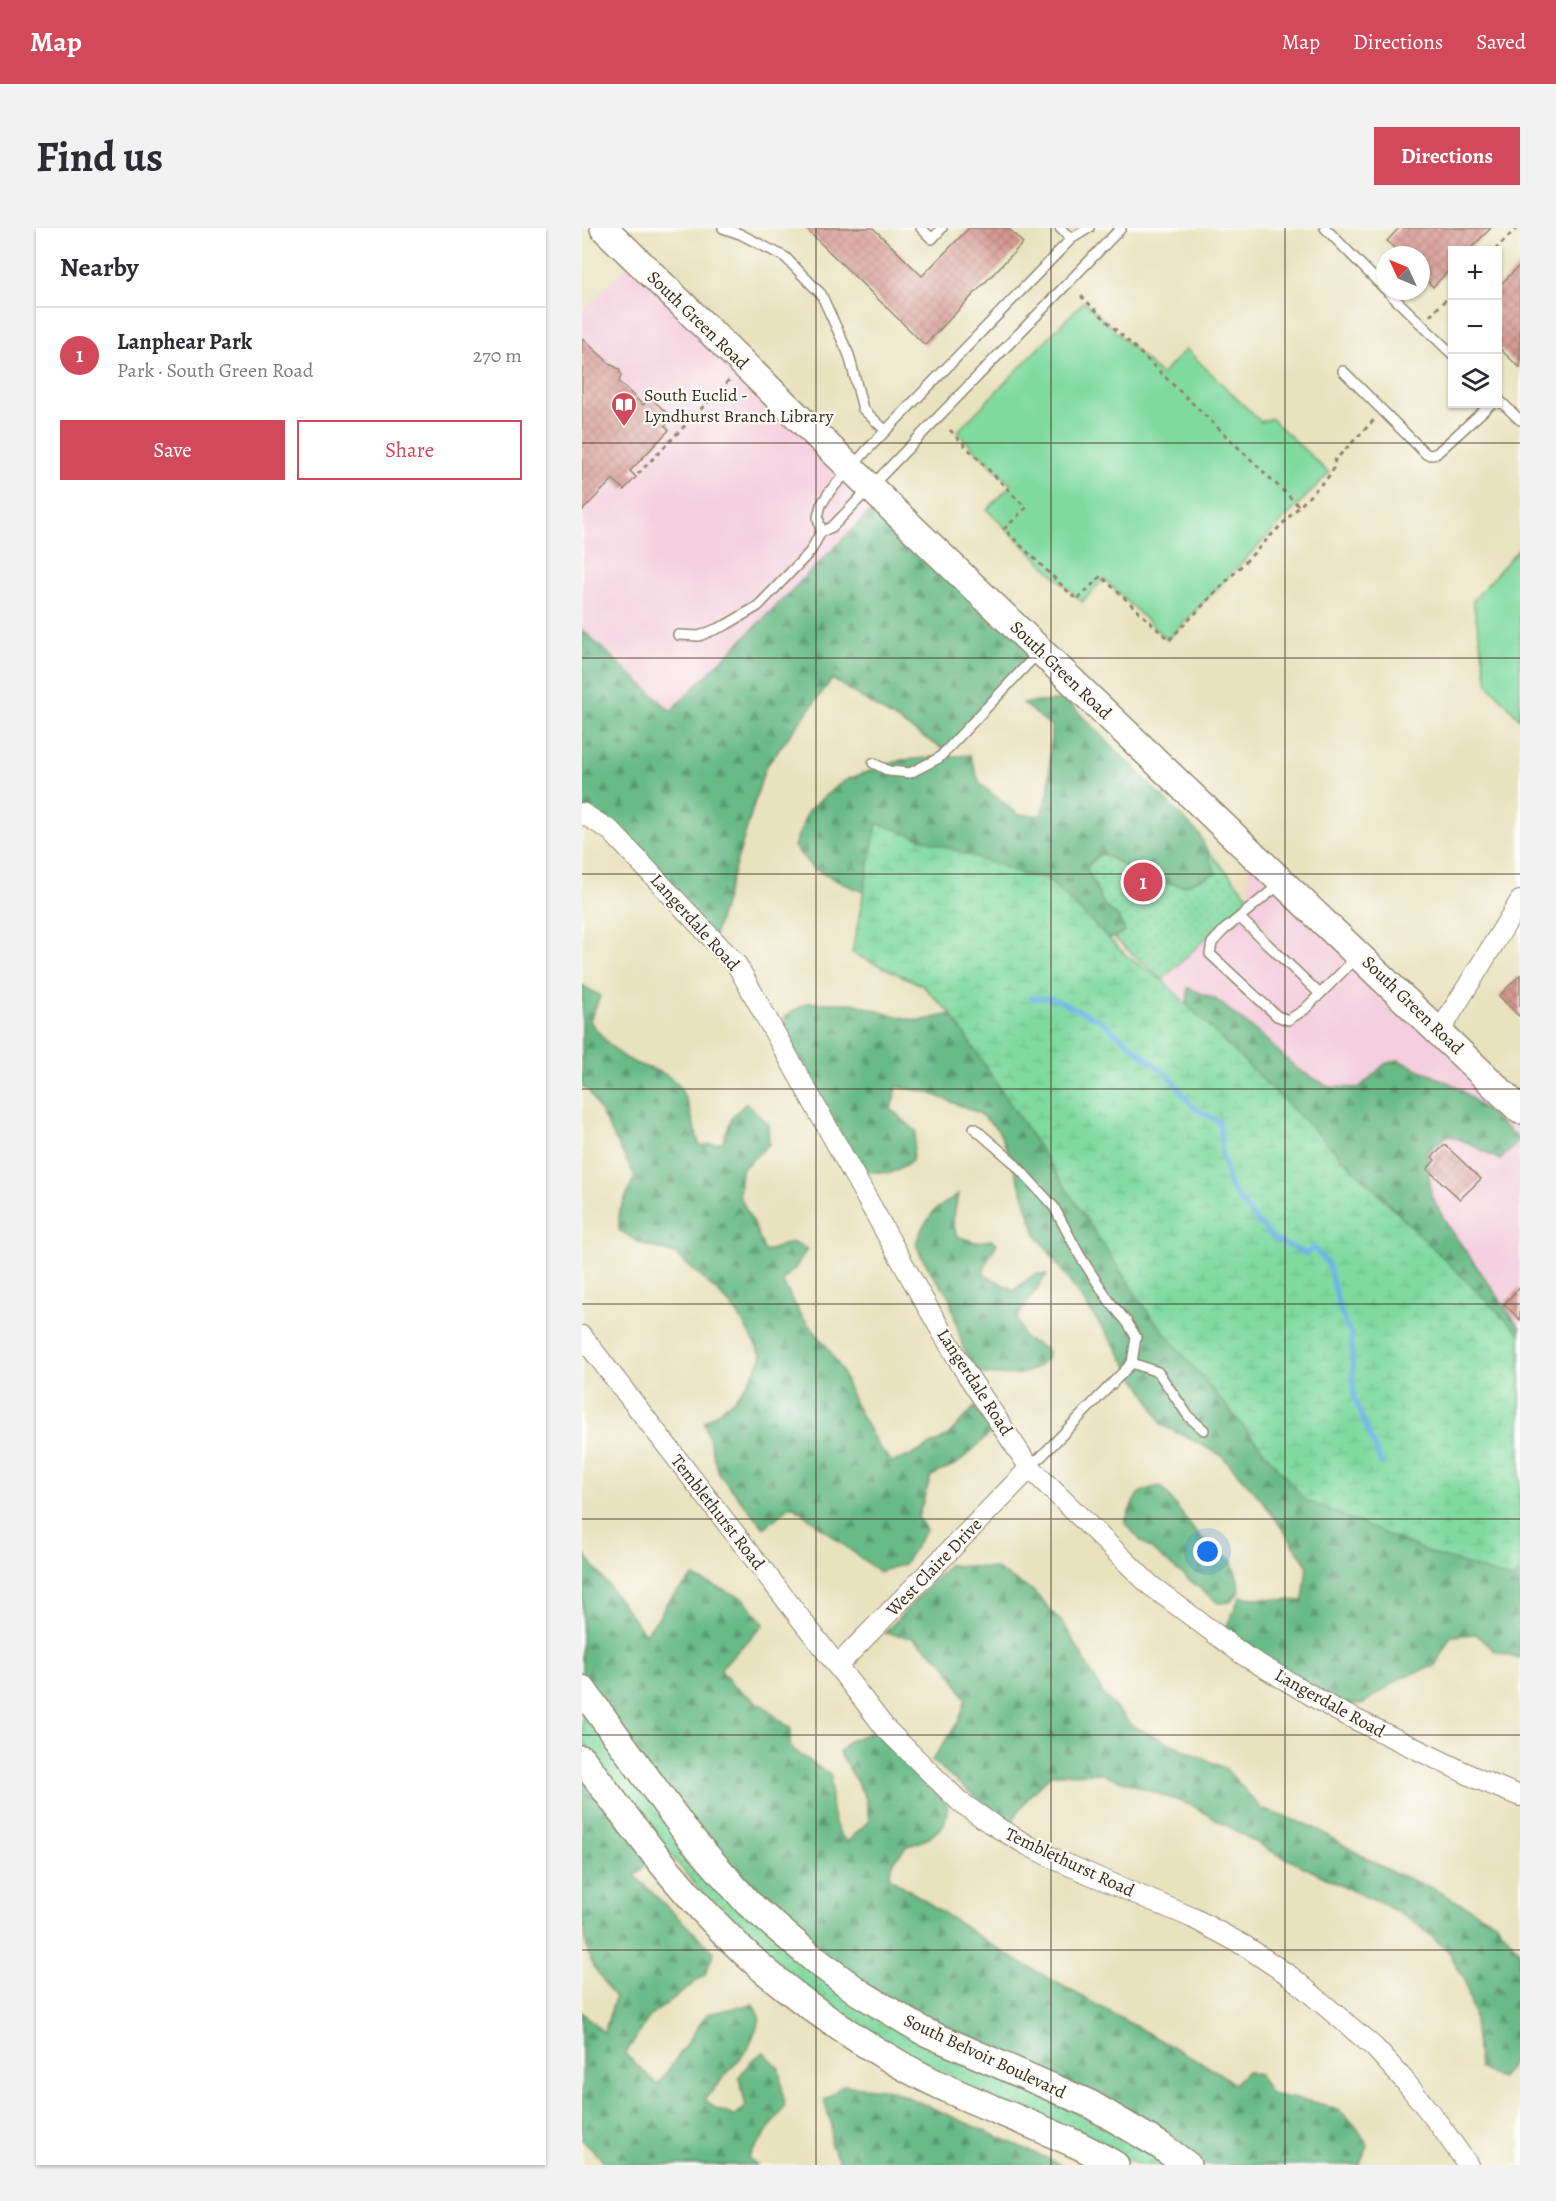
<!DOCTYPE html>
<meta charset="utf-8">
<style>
:root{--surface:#fff;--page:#f2f2f3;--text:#2b2b33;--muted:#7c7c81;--line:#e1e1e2;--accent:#d1495b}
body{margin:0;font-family:Alegreya,serif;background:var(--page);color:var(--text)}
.controls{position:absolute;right:18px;top:18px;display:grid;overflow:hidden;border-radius:0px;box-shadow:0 2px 4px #0004}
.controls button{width:54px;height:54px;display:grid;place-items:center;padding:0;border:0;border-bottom:2px solid var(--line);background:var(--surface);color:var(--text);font:30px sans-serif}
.compass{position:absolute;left:794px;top:18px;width:54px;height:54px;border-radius:50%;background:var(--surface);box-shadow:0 2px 4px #0004;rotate:314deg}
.you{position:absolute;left:626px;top:1324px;width:21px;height:21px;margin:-15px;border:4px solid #fff;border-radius:50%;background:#1a73e8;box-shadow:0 0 0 9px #1a73e833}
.badge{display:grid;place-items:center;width:39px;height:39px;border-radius:50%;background:var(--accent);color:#fff;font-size:20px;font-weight:700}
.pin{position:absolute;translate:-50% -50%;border:3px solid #fff;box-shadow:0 2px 6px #0006}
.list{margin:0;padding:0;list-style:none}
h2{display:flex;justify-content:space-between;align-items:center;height:78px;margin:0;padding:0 24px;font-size:26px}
h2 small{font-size:20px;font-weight:400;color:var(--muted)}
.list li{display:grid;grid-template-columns:39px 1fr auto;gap:18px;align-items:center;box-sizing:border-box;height:96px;padding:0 24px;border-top:2px solid var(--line)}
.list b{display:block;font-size:22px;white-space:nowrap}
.list p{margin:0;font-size:20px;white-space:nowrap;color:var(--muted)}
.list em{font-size:20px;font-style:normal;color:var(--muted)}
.actions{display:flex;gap:12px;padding:18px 24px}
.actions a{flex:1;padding:14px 0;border:2px solid var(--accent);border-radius:0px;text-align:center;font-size:21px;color:var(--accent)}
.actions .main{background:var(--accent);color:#fff}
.icon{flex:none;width:33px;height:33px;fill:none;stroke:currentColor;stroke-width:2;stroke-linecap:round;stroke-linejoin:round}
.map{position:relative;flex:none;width:938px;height:1937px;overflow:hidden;border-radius:0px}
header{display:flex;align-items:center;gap:36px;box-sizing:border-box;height:84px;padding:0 30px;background:var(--accent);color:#fff}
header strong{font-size:28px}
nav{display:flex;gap:33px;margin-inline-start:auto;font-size:21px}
.intro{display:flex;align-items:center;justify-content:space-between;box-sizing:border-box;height:144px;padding:0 36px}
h1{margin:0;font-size:42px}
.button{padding:15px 27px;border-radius:0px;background:var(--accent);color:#fff;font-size:21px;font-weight:700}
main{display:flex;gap:36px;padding:0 36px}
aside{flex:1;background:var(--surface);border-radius:0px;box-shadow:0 2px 4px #0004}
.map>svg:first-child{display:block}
.built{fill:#f4cfde}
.grass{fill:url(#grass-dots);stroke:#5e825f;stroke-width:1.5}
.forest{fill:url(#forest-firs);stroke:#527252;stroke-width:1.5}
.wetland{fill:url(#wetland-marsh);stroke:#5e825f;stroke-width:1.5}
.pitch{fill:#80daa0;stroke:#5e825f;stroke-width:1.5}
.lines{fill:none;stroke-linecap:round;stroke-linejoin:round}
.stream{stroke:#6cb4e4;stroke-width:5}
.building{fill:url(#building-cross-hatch)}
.lane-casing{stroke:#92866e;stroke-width:12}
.street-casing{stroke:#92866e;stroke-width:22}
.secondary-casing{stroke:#92866e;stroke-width:30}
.path{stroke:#92866e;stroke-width:3;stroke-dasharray:4.5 4.5;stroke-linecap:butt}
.lane{stroke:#fff;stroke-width:9}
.street{stroke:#fff;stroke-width:20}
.secondary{stroke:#fff;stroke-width:27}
.grid{fill:none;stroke:#3b2a1e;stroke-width:1.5;stroke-opacity:0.55}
.labels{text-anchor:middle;stroke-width:4.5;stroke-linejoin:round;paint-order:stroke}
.street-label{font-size:18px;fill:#3b2a1e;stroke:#fdfcf7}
.poi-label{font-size:18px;fill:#3b2a1e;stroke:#fdfcf7;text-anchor:start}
</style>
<header>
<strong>Map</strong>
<nav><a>Map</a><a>Directions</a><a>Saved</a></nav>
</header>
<div class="intro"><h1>Find us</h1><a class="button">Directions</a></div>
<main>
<aside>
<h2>Nearby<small></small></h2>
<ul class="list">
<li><span class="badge">1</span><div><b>Lanphear Park</b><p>Park · South Green Road</p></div><em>270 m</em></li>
</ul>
<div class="actions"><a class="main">Save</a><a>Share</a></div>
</aside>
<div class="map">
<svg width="938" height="1937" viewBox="0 0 938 1937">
<defs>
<pattern id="grass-dots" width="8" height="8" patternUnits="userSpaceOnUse" patternTransform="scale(1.5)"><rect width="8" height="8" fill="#80daa0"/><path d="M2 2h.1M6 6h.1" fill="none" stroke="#70bb89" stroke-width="1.8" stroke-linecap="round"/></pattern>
<pattern id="forest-firs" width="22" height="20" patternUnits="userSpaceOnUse" patternTransform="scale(1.5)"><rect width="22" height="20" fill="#68ba86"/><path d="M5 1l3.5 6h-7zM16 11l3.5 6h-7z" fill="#57976d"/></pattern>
<pattern id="wetland-marsh" width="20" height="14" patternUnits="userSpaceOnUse" patternTransform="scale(1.5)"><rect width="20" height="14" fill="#80daa0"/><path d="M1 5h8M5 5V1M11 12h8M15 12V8" fill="none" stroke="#70bb89"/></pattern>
<pattern id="building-cross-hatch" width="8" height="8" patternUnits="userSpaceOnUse" patternTransform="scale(1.5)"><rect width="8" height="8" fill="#d89892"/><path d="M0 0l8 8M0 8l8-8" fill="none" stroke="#b07c77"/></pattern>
</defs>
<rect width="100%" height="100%" fill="#fdfcf7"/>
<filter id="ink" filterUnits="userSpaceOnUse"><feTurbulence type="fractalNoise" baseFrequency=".0167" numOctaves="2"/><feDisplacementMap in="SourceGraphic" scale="12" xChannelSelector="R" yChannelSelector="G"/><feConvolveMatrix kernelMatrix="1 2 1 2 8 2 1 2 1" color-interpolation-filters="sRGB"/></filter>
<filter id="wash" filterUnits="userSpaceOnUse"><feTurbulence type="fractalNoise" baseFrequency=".008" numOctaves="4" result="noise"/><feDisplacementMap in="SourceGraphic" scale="24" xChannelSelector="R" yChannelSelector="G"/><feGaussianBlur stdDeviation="1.35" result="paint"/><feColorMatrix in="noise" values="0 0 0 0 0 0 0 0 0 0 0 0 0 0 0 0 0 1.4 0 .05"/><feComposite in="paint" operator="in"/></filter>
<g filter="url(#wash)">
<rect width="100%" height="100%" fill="#e9e2bf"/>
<path class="built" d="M52 30 301 271 89 484 0 402V84Z
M666 620 938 882V1106L580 752 667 669Z"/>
<path class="grass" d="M550 537 667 669 580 752 452 639Z
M0 1477 483 1878 591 1937H555L538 1927 339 1839 172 1724 99 1640 0 1512Z"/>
<path class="forest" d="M301 271 459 422 364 523 250 451 183 540 131 712 0 585V402L89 483Z
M484 472 618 607 634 645 601 658 566 651 519 625 504 639 522 677 537 690 543 704 515 716 305 673 259 655 230 640 212 618 226 583 253 559 266 551 319 532 388 527 398 556 437 587H459L467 562 469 498 441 475Z
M0 757 18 768 8 793C20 809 32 825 51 834 65 841 85 843 96 857 108 875 111 898 118 918L140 915 151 888 164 875 186 896 187 916 159 942 157 967 173 999 183 1024 209 1014 225 1021 214 1039 200 1053 220 1089 244 1117 259 1141 272 1174 296 1218 310 1234 328 1228 364 1209 393 1179 410 1204 376 1235 349 1248 336 1289 344 1302 322 1336 297 1344 210 1277 182 1300 137 1246 122 1194C153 1173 164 1163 180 1128L157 1088 143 1071 116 1046 93 1026 58 1015 37 1002V985L53 948 7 863 0 858Z
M606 760 633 771 680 808 715 841 747 859 777 860 803 836 816 832 876 859 938 912 918 932 885 914 866 907 845 924 849 967 866 998 938 1100V1183L604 807Z
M225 775H271L305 786 337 793 369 786 938 1306V1430L913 1423 894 1406 869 1408 853 1438 820 1449 782 1475 762 1478 643 1402 658 1369 721 1373 725 1337 707 1310 679 1271 639 1227 580 1197 568 1173 531 1115 454 1006 430 933 416 902 397 885 345 864 315 859 309 881 334 903 330 933 309 945 280 943 203 806V788Z
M376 966 371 994 375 1008 393 1014 410 1012 415 1016 406 1030 401 1046 432 1062 453 1046H465L435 1090 442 1110 464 1121 466 1128C449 1151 422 1149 398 1145L388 1133 381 1120 367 1068 351 1047 338 1026 334 1015 340 1000 352 983Z
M579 1258 615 1306 649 1332 656 1352 657 1364 648 1374 636 1375 559 1313 543 1295C551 1272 553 1261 579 1258Z
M0 1323 63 1406 77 1389 85 1374 111 1349 161 1370 182 1396 138 1441 151 1458 180 1477 209 1501 208 1519 249 1548C248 1570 248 1599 265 1614L287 1593 284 1570 257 1524 267 1513 292 1503 357 1568 366 1578 362 1597 347 1610 324 1619 310 1636 307 1649 425 1727 634 1843 652 1856 665 1843 677 1847 689 1866C712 1872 748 1872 766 1890 774 1897 780 1908 786 1917L777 1937H605L380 1821 166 1675 0 1461Z
M366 1337 412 1340 451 1363 483 1398 522 1467 550 1498 643 1540 680 1581 731 1599 775 1625 810 1644 850 1660 915 1695 938 1725V1825L918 1851 897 1840 891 1784 883 1753 867 1724 839 1699 805 1678 771 1663 689 1623 611 1578 518 1545 470 1546 447 1568 427 1598 350 1532 377 1493 384 1471 363 1435 331 1410 303 1405Z
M0 1531 73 1627 53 1648 132 1724 123 1747 68 1788 43 1826 76 1857 125 1786 171 1776 178 1791 166 1821 123 1871 134 1881 152 1888 164 1879 157 1849 170 1832 182 1824 197 1840 203 1879 166 1930 175 1937H26L0 1912V1784L22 1805 33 1770C16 1746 1 1728 3 1698L0 1700Z
M261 1857 309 1862 480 1937H259L248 1915 250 1898 242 1873Z"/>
<path class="wetland" d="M295 595 444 647 464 650 547 730 580 752 938 1106V1343L930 1351 851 1326 723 1272 567 1086 369 786 340 757 270 725Z"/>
<path class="pitch" d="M502 73 579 147 604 121 679 194 689 190 747 245 585 412 522 351 500 374 405 282 429 257 375 204Z
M938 319V491L906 456 891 373Z"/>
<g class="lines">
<path class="stream" d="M449 770H469L518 792 588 849 612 880 638 894 640 927 648 959 672 990 692 1011 725 1026 731 1019 746 1036 759 1085 769 1107 772 1170 800 1237"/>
</g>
<g id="blocks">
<path class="building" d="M223 0H291L340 48 387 0H426L441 15 343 117Z
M817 0H909L887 22H870V39L851 59 839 47V27H819L805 13Z
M938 37V140L915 118V60Z
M0 110 28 136 37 141 39 147 37 154 61 177 68 169 90 190 83 198 87 202 48 243 54 249 42 262 31 251 0 283Z
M938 747V789L917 768Z
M863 917 899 951 878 971 845 941 853 932 850 929Z
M938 1059V1092L922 1076Z"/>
</g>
</g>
<g filter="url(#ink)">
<use href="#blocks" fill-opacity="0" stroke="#92866e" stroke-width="1.5"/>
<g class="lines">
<defs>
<path id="lane" d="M141 0 158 6 203 29 239 66 267 127 281 181 304 203
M339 0 350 11 360 0
M478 0 489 11
M743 0 803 61
M805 63 870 126
M761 143 844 226 850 227 855 225 909 176
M915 170 938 192
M239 304 250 299 539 0
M96 407 117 408 144 397 176 378 228 324 239 304 236 289 239 277 248 263 286 221 489 11 507 0
M291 535 307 543 328 545 357 530 457 424
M699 655 642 702 630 715 628 726 695 788 706 792 722 782 774 730
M658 690 738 766
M392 900 430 933 472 979 498 1028 528 1074 545 1094 554 1109 550 1135
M448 1240 550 1135 576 1144 607 1189 622 1202"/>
<path id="street" d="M0 585 29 603 155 737 338 1066 384 1145 448 1240 568 1357 663 1428 754 1482 896 1551 938 1568
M858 803 938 673
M0 1108 304 1501 377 1573 408 1595 445 1617 477 1633 611 1690 663 1718 708 1748 792 1819 822 1852 857 1896 886 1937
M255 1438 448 1240"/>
<path id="secondary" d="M22 0 326 296 938 882
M0 1461 107 1608 166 1675 233 1732 278 1765 341 1803 508 1876 579 1918 605 1937
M0 1531C43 1588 85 1646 135 1697 188 1753 252 1799 319 1837 373 1868 433 1888 489 1914 504 1920 519 1929 533 1937"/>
</defs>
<use href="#lane" class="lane-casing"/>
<use href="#street" class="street-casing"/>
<use href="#secondary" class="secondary-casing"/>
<path class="path" d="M913 22 935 0
M499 68 717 278
M848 88 870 65
M368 202 444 280 422 301 495 372 519 348 587 412 750 245 753 232 792 192
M56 246 148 151"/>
<use href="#lane" class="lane"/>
<use href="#street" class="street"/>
<use href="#secondary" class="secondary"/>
</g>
</g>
<path class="grid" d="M234 0V1937M469 0V1937M703 0V1937M0 215H938M0 430H938M0 646H938M0 861H938M0 1076H938M0 1291H938M0 1507H938M0 1722H938"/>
<defs>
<symbol id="library-pin" viewBox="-11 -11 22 30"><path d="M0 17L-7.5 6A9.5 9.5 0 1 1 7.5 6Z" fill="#d1495b" stroke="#fdfcf7"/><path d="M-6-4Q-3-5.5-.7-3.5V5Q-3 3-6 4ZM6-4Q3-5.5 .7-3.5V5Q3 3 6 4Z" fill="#fff"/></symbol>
</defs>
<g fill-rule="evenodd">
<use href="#library-pin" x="27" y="162" width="30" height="40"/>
</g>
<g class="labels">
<g class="street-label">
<text transform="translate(116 92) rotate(44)" y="6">South Green Road</text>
<text transform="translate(479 442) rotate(44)" y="6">South Green Road</text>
<text transform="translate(113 694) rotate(48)" y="6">Langerdale Road</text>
<text transform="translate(831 777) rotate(44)" y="6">South Green Road</text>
<text transform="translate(393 1154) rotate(57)" y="6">Langerdale Road</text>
<text transform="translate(136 1284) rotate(52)" y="6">Temblethurst Road</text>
<text transform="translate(352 1339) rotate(-46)" y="6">West Claire Drive</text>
<text transform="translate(748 1475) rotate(29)" y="6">Langerdale Road</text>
<text transform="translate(488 1634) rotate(25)" y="6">Temblethurst Road</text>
<text transform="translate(403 1828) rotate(25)" y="6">South Belvoir Boulevard</text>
</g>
<g class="poi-label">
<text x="62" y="173">South Euclid -<tspan x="62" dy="21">Lyndhurst Branch Library</tspan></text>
</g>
</g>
</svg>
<div class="controls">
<button>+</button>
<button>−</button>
<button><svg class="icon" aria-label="layers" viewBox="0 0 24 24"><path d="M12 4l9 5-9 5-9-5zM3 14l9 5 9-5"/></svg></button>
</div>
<svg class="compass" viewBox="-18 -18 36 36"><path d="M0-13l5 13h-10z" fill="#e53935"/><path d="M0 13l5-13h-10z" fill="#7c7c81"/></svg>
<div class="you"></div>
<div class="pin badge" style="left:561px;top:654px">1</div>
</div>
</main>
